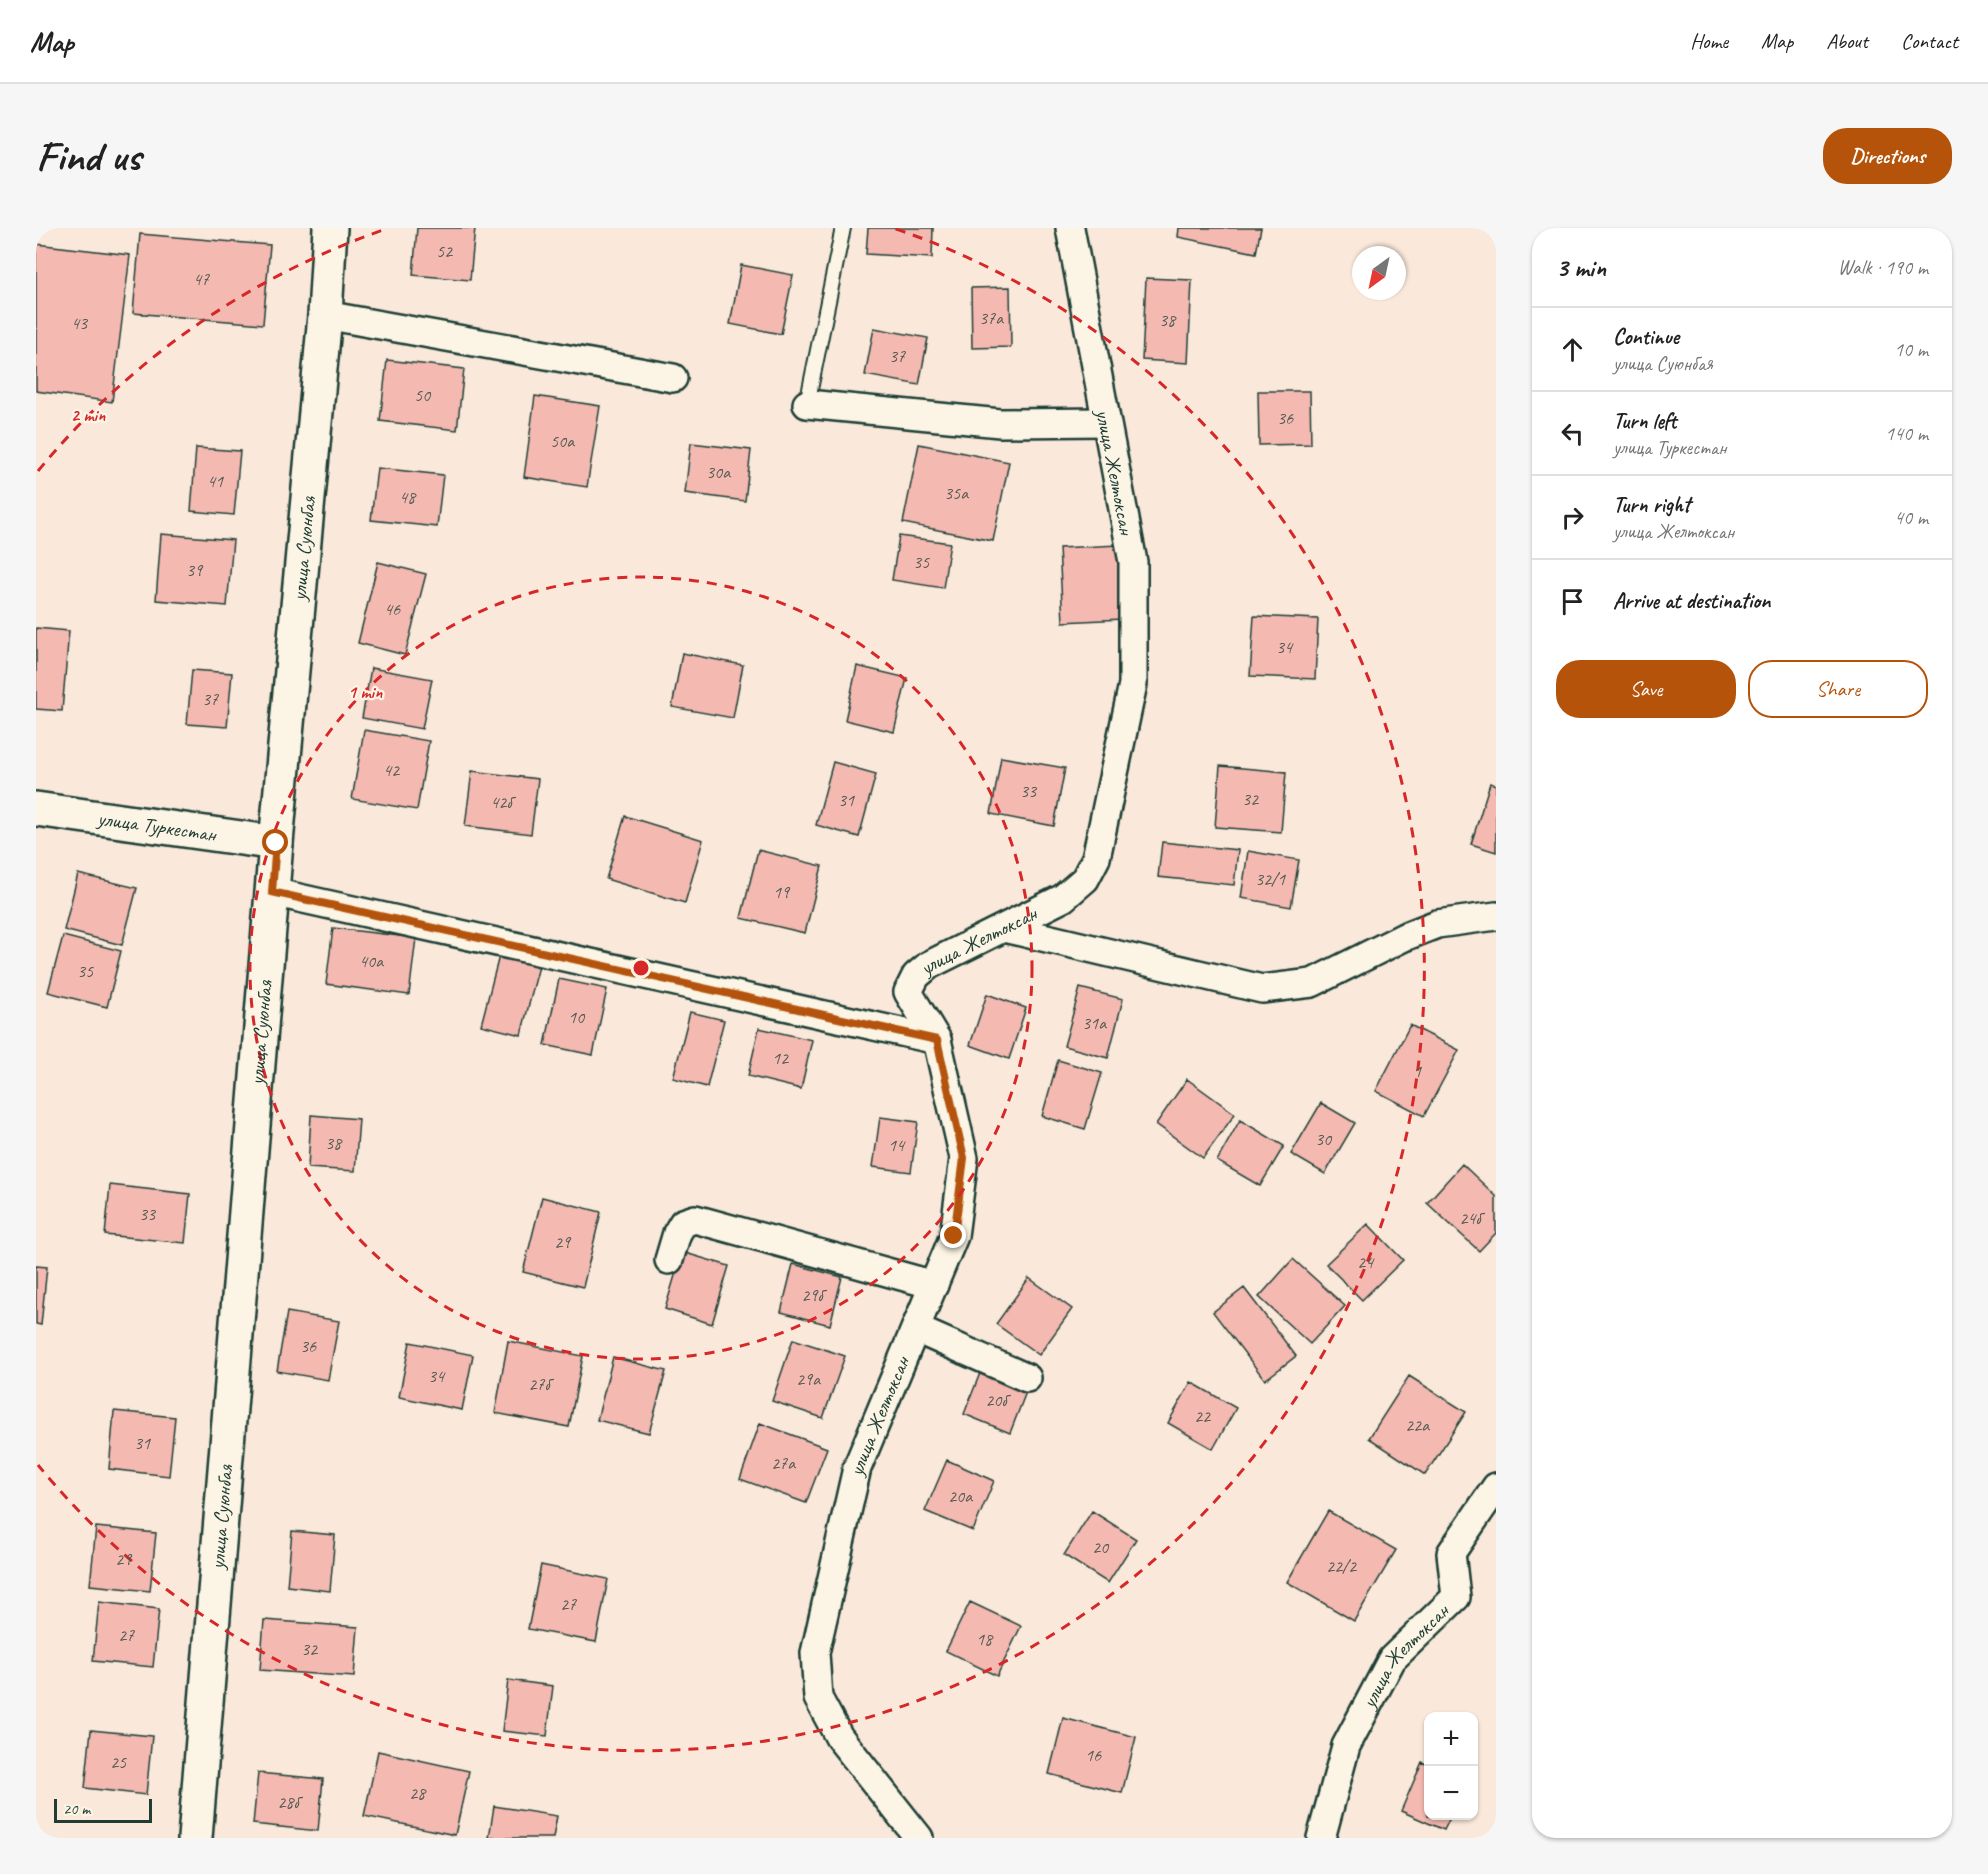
<!DOCTYPE html>
<meta charset="utf-8">
<style>
:root{--surface:#fff;--page:#f6f6f6;--text:#222;--muted:#767676;--line:#e0e0e0;--accent:#b45309}
body{margin:0;font-family:Caveat,sans-serif;background:var(--page);color:var(--text)}
.controls{position:absolute;right:18px;bottom:18px;display:grid;overflow:hidden;border-radius:12px;box-shadow:0 2px 4px #0004}
.controls button{width:54px;height:54px;display:grid;place-items:center;padding:0;border:0;border-bottom:2px solid var(--line);background:var(--surface);color:var(--text);font:30px sans-serif}
.compass{position:absolute;left:1316px;top:18px;width:54px;height:54px;border-radius:50%;background:var(--surface);box-shadow:0 2px 4px #0004;rotate:213deg}
.scale{position:absolute;left:18px;bottom:15px;width:98px;box-sizing:border-box;padding-left:6px;border:3px solid #1f3d34;border-top:0;font-size:16px;line-height:21px;white-space:nowrap;color:#1f3d34;-webkit-text-stroke:4px #fcf5e5;paint-order:stroke}
.stop{position:absolute;width:18px;height:18px;margin:-14px;border:4px solid #b45309;border-radius:50%;background:#fff}
.stop.end{background:#b45309;border-color:#fff;box-shadow:0 2px 6px #0008}
.list{margin:0;padding:0;list-style:none}
h2{display:flex;justify-content:space-between;align-items:center;height:78px;margin:0;padding:0 24px;font-size:26px}
h2 small{font-size:20px;font-weight:400;color:var(--muted)}
.list li{display:grid;grid-template-columns:39px 1fr auto;gap:18px;align-items:center;box-sizing:border-box;height:84px;padding:0 24px;border-top:2px solid var(--line)}
.list b{display:block;font-size:22px;white-space:nowrap}
.list p{margin:0;font-size:20px;white-space:nowrap;color:var(--muted)}
.list em{font-size:20px;font-style:normal;color:var(--muted)}
.actions{display:flex;gap:12px;padding:18px 24px}
.actions a{flex:1;padding:14px 0;border:2px solid var(--accent);border-radius:24px;text-align:center;font-size:21px;color:var(--accent)}
.actions .main{background:var(--accent);color:#fff}
.icon{flex:none;width:33px;height:33px;fill:none;stroke:currentColor;stroke-width:2;stroke-linecap:round;stroke-linejoin:round}
.map{position:relative;flex:none;width:1460px;height:1610px;overflow:hidden;border-radius:24px}
header{display:flex;align-items:center;gap:36px;box-sizing:border-box;height:84px;padding:0 30px;background:var(--surface);border-bottom:2px solid var(--line)}
header strong{font-size:28px}
nav{display:flex;gap:33px;margin-inline-start:auto;font-size:21px}
.intro{display:flex;align-items:center;justify-content:space-between;box-sizing:border-box;height:144px;padding:0 36px}
h1{margin:0;font-size:42px}
.button{padding:15px 27px;border-radius:24px;background:var(--accent);color:#fff;font-size:21px;font-weight:700}
main{display:flex;gap:36px;padding:0 36px}
aside{flex:1;background:var(--surface);border-radius:24px;box-shadow:0 2px 4px #0004}
.map>svg:first-child{display:block}
.building{fill:#f4b9b1;stroke:#1f3d34;stroke-width:1.5}
.lines{fill:none;stroke-linecap:round;stroke-linejoin:round}
.lane-casing{stroke:#1f3d34;stroke-width:18}
.street-casing{stroke:#1f3d34;stroke-width:32}
.secondary-casing{stroke:#1f3d34;stroke-width:38}
.lane{stroke:#fcf5e5;stroke-width:14}
.street{stroke:#fcf5e5;stroke-width:27}
.secondary{stroke:#fcf5e5;stroke-width:33}
.route{stroke:#b45309;stroke-width:8}
.ring{fill:none;stroke:#d62828;stroke-width:3;stroke-dasharray:10 8}
.labels{text-anchor:middle;stroke-width:4.5;stroke-linejoin:round;paint-order:stroke}
.number-label{font-size:18px;fill:#545c53}
.street-label{font-size:21px;fill:#1f3d34;stroke:#fcf5e5}
.centre{fill:#d62828;stroke:#fcf5e5;stroke-width:3}
.ring-label{font-size:18px;text-anchor:middle;font-weight:bold;fill:#d62828;stroke:#fcf5e5;stroke-width:4.5;stroke-linejoin:round;paint-order:stroke}
</style>
<header>
<strong>Map</strong>
<nav><a>Home</a><a>Map</a><a>About</a><a>Contact</a></nav>
</header>
<div class="intro"><h1>Find us</h1><a class="button">Directions</a></div>
<main>
<div class="map">
<svg width="1460" height="1610" viewBox="0 0 1460 1610">
<rect width="100%" height="100%" fill="#fae9db"/>
<filter id="ink" filterUnits="userSpaceOnUse"><feTurbulence type="fractalNoise" baseFrequency=".0167" numOctaves="2"/><feDisplacementMap in="SourceGraphic" scale="12" xChannelSelector="R" yChannelSelector="G"/><feConvolveMatrix kernelMatrix="1 2 1 2 8 2 1 2 1" color-interpolation-filters="sRGB"/></filter>
<g filter="url(#ink)">
<path class="building" d="M381 0H439L434 52 377 47Z
M832 0H897L896 30 830 26Z
M1143 0H1225L1220 25 1142 9Z
M104 6 234 17 227 96 97 85Z
M0 16 94 27 76 174 0 163Z
M705 37 757 47 745 106 694 96Z
M1110 50 1156 52 1152 135 1106 132Z
M974 59 975 119 936 120 935 60Z
M838 100 892 110 883 157 829 147Z
M351 132 428 141 421 202 344 193Z
M1222 163H1274L1275 216 1223 217Z
M499 168 564 178 551 259 488 249Z
M655 215 715 222 709 273 649 265Z
M883 216 973 234 957 313 867 295Z
M160 220 204 223 198 287 155 283Z
M341 240 407 247 401 299 335 292Z
M125 306 197 312 191 378 120 372Z
M863 308 914 315 907 360 856 352Z
M1083 317 1087 391 1027 394 1023 320Z
M342 334 390 346 369 427 322 415Z
M1218 388 1282 391 1279 451 1214 448Z
M0 400 33 403 26 483 0 481Z
M646 425 707 437 697 490 636 479Z
M821 438 871 450 858 504 809 492Z
M335 440 396 451 386 501 326 490Z
M156 442 196 445 191 499 151 496Z
M328 502 393 513 381 582 316 571Z
M965 529 1029 540 1018 598 955 586Z
M797 534 840 546 823 609 780 597Z
M1184 538 1250 544 1245 604 1179 599Z
M436 543 502 551 495 606 429 598Z
M1454 555 1460 557V624L1435 616Z
M589 588 667 612 649 675 570 651Z
M1126 614 1202 622 1198 657 1122 649Z
M722 622 786 638 769 705 705 690Z
M1212 623 1263 632 1255 679 1205 670Z
M42 646 101 660 86 717 28 702Z
M297 700 380 710 373 767 290 756Z
M27 708 85 723 71 779 12 764Z
M463 728 503 738 485 807 445 797Z
M523 751 571 761 557 827 509 817Z
M1044 760 1087 771 1072 830 1028 818Z
M951 766 990 780 973 831 934 817Z
M654 784 688 792 671 859 637 850Z
M1374 797 1423 822 1388 888 1340 863Z
M723 800 776 812 765 861 712 848Z
M1022 832 1066 845 1049 901 1006 888Z
M1151 851 1199 886 1167 930 1120 896Z
M1285 875 1319 895 1289 946 1255 926Z
M275 887 323 891 319 943 272 940Z
M844 889 882 894 875 944 837 939Z
M1204 892 1248 918 1224 958 1181 933Z
M1426 936 1460 968V1005L1443 1023 1391 975Z
M74 957 154 966 149 1015 69 1007Z
M506 969 565 984 547 1059 487 1044Z
M1332 996 1367 1032 1326 1072 1290 1036Z
M646 1024 693 1038 676 1096 629 1081Z
M1257 1031 1309 1078 1274 1116 1223 1069Z
M757 1036 806 1049 794 1097 745 1084Z
M0 1038 11 1039 5 1097 0 1096Z
M993 1050 1036 1081 1003 1127 960 1096Z
M1208 1060 1260 1128 1229 1152 1177 1084Z
M251 1084 303 1093 292 1152 241 1143Z
M757 1111 809 1128 787 1190 736 1173Z
M472 1113 547 1128 533 1199 459 1185Z
M374 1114 437 1127 426 1182 363 1169Z
M577 1129 630 1143 613 1205 561 1192Z
M946 1140 992 1159 974 1205 928 1186Z
M1373 1148 1430 1184 1389 1247 1333 1210Z
M1155 1154 1200 1180 1177 1221 1132 1195Z
M78 1183 139 1189 133 1248 73 1241Z
M724 1195 791 1220 770 1275 704 1251Z
M911 1232 958 1253 937 1303 889 1283Z
M1056 1283 1100 1311 1072 1355 1028 1327Z
M1292 1283 1360 1322 1318 1393 1251 1354Z
M60 1299 120 1305 114 1363 54 1357Z
M256 1303 299 1307 294 1363 251 1358Z
M505 1337 572 1351 560 1414 492 1401Z
M63 1374 123 1381 117 1439 57 1433Z
M934 1374 985 1398 961 1448 910 1423Z
M228 1392 322 1399 318 1449 224 1442Z
M472 1452 517 1458 511 1508 466 1503Z
M1027 1490 1100 1509 1086 1565 1013 1546Z
M55 1502 116 1508 110 1567 49 1560Z
M342 1523 433 1543 419 1607 328 1588Z
M1386 1534 1392 1537V1588H1415L1408 1602 1365 1583Z
M222 1545 287 1551 282 1603 217 1596Z
M458 1578 521 1588 517 1610H453Z"/>
<g class="lines">
<defs>
<path id="lane" d="M771 176 807 0"/>
<g id="street">
<path d="M289 87 637 150"/>
<path d="M771 176 964 195 1069 194"/>
<path d="M236 664 901 812"/>
<path d="M968 700 1226 761 1276 755 1368 709 1401 696 1460 688"/>
<path d="M633 1032 641 1005 647 995 659 991 898 1057"/>
<path d="M880 1101 991 1150"/>
<path id="s1" d="M883 1610 803 1509 782 1470 779 1425 821 1240 918 1008 928 930 901 812 872 764 880 748 893 737 1027 670 1049 651 1060 630 1097 456V334L1034 0"/>
<path id="s2" d="M1285 1610 1310 1518 1356 1431 1420 1369 1415 1325 1460 1259"/>
</g>
<g id="secondary">
<path id="s3" d="M0 581 240 615"/>
<path id="s4" d="M159 1610 240 615 289 87 294 0"/>
</g>
</defs>
<use href="#lane" class="lane-casing"/>
<use href="#street" class="street-casing"/>
<use href="#secondary" class="secondary-casing"/>
<use href="#lane" class="lane"/>
<use href="#street" class="street"/>
<use href="#secondary" class="secondary"/>
</g>
</g>
<g class="lines" filter="url(#ink)">
<path class="route" d="M240 615 236 664 901 812 928 930 918 1008"/>
</g>
<g class="ring">
<circle cx="605" cy="740" r="391"/>
<path d="M2 243A782 782 0 0 1 350 1M860 1A782 782 0 1 1 2 1237"/>
</g>
<g class="labels">
<g class="number-label">
<text x="408" y="29">52</text>
<text x="165" y="57">47</text>
<text x="955" y="96">37а</text>
<text x="1131" y="98">38</text>
<text x="43" y="101">43</text>
<text x="861" y="134">37</text>
<text x="386" y="173">50</text>
<text x="1249" y="196">36</text>
<text x="526" y="219">50а</text>
<text x="682" y="250">30а</text>
<text x="179" y="259">41</text>
<text x="920" y="271">35а</text>
<text x="371" y="275">48</text>
<text x="885" y="340">35</text>
<text x="158" y="348">39</text>
<text x="356" y="387">46</text>
<text x="1248" y="425">34</text>
<text x="174" y="477">37</text>
<text x="355" y="548">42</text>
<text x="992" y="569">33</text>
<text x="1214" y="577">32</text>
<text x="810" y="578">31</text>
<text x="465" y="580">42б</text>
<text x="1234" y="657">32/1</text>
<text x="745" y="670">19</text>
<text x="335" y="739">40а</text>
<text x="49" y="749">35</text>
<text x="540" y="795">10</text>
<text x="1058" y="801">31а</text>
<text x="744" y="836">12</text>
<text x="1381" y="849">1</text>
<text x="1287" y="917">30</text>
<text x="297" y="921">38</text>
<text x="860" y="923">14</text>
<text x="111" y="992">33</text>
<text x="1434" y="996">24б</text>
<text x="526" y="1020">29</text>
<text x="1329" y="1040">24</text>
<text x="776" y="1073">29б</text>
<text x="272" y="1124">36</text>
<text x="400" y="1154">34</text>
<text x="772" y="1157">29а</text>
<text x="503" y="1162">27б</text>
<text x="960" y="1178">20б</text>
<text x="1166" y="1194">22</text>
<text x="1381" y="1203">22а</text>
<text x="106" y="1221">31</text>
<text x="747" y="1241">27а</text>
<text x="924" y="1274">20а</text>
<text x="1064" y="1325">20</text>
<text x="87" y="1337">29</text>
<text x="1305" y="1344">22/2</text>
<text x="532" y="1382">27</text>
<text x="90" y="1413">27</text>
<text x="948" y="1417">18</text>
<text x="273" y="1427">32</text>
<text x="1057" y="1533">16</text>
<text x="82" y="1540">25</text>
<text x="381" y="1571">28</text>
<text x="252" y="1580">28б</text>
</g>
<g class="street-label">
<text transform="translate(1079 244) rotate(79)" y="7">улица Желтоксан</text>
<text dy="7" stroke="none"><textPath href="#s4" startOffset="1294">улица Суюнбая</textPath></text>
<text dy="7" stroke="none"><textPath href="#s3" startOffset="122">улица Туркестан</textPath></text>
<text dy="7" stroke="none"><textPath href="#s1" startOffset="1005">улица Желтоксан</textPath></text>
<text dy="7" stroke="none"><textPath href="#s4" startOffset="808">улица Суюнбая</textPath></text>
<text dy="7" stroke="none"><textPath href="#s1" startOffset="464">улица Желтоксан</textPath></text>
<text dy="7" stroke="none"><textPath href="#s4" startOffset="322">улица Суюнбая</textPath></text>
<text dy="7" stroke="none"><textPath href="#s2" startOffset="204">улица Желтоксан</textPath></text>
</g>
</g>
<circle cx="605" cy="740" r="9" class="centre"/>
<g class="ring-label">
<text x="52" y="193">2 min</text>
<text x="329" y="470">1 min</text>
</g>
</svg>
<div class="controls">
<button>+</button>
<button>−</button>
</div>
<svg class="compass" viewBox="-18 -18 36 36"><path d="M0-13l5 13h-10z" fill="#e53935"/><path d="M0 13l5-13h-10z" fill="#767676"/></svg>
<div class="scale">20 m</div>
<div class="stop" style="left:240px;top:615px"></div>
<div class="stop end" style="left:918px;top:1008px"></div>
</div>
<aside>
<h2>3 min<small>Walk · 190 m</small></h2>
<ul class="list">
<li><svg class="icon" aria-label="ahead" viewBox="0 0 24 24"><path d="M12 20V5M6 11l6-6 6 6"/></svg><div><b>Continue</b><p>улица Суюнбая</p></div><em>10 m</em></li>
<li><svg class="icon" aria-label="left" viewBox="0 0 24 24"><path d="M17 20v-9H6M10 6l-5 5 5 5"/></svg><div><b>Turn left</b><p>улица Туркестан</p></div><em>140 m</em></li>
<li><svg class="icon" aria-label="right" viewBox="0 0 24 24"><path d="M7 20v-9h11M14 6l5 5-5 5"/></svg><div><b>Turn right</b><p>улица Желтоксан</p></div><em>40 m</em></li>
<li><svg class="icon" aria-label="arrive" viewBox="0 0 24 24"><path d="M6 21V4h12l-3 4 3 4H6"/></svg><div><b>Arrive at destination</b></div></li>
</ul>
<div class="actions"><a class="main">Save</a><a>Share</a></div>
</aside>
</main>
